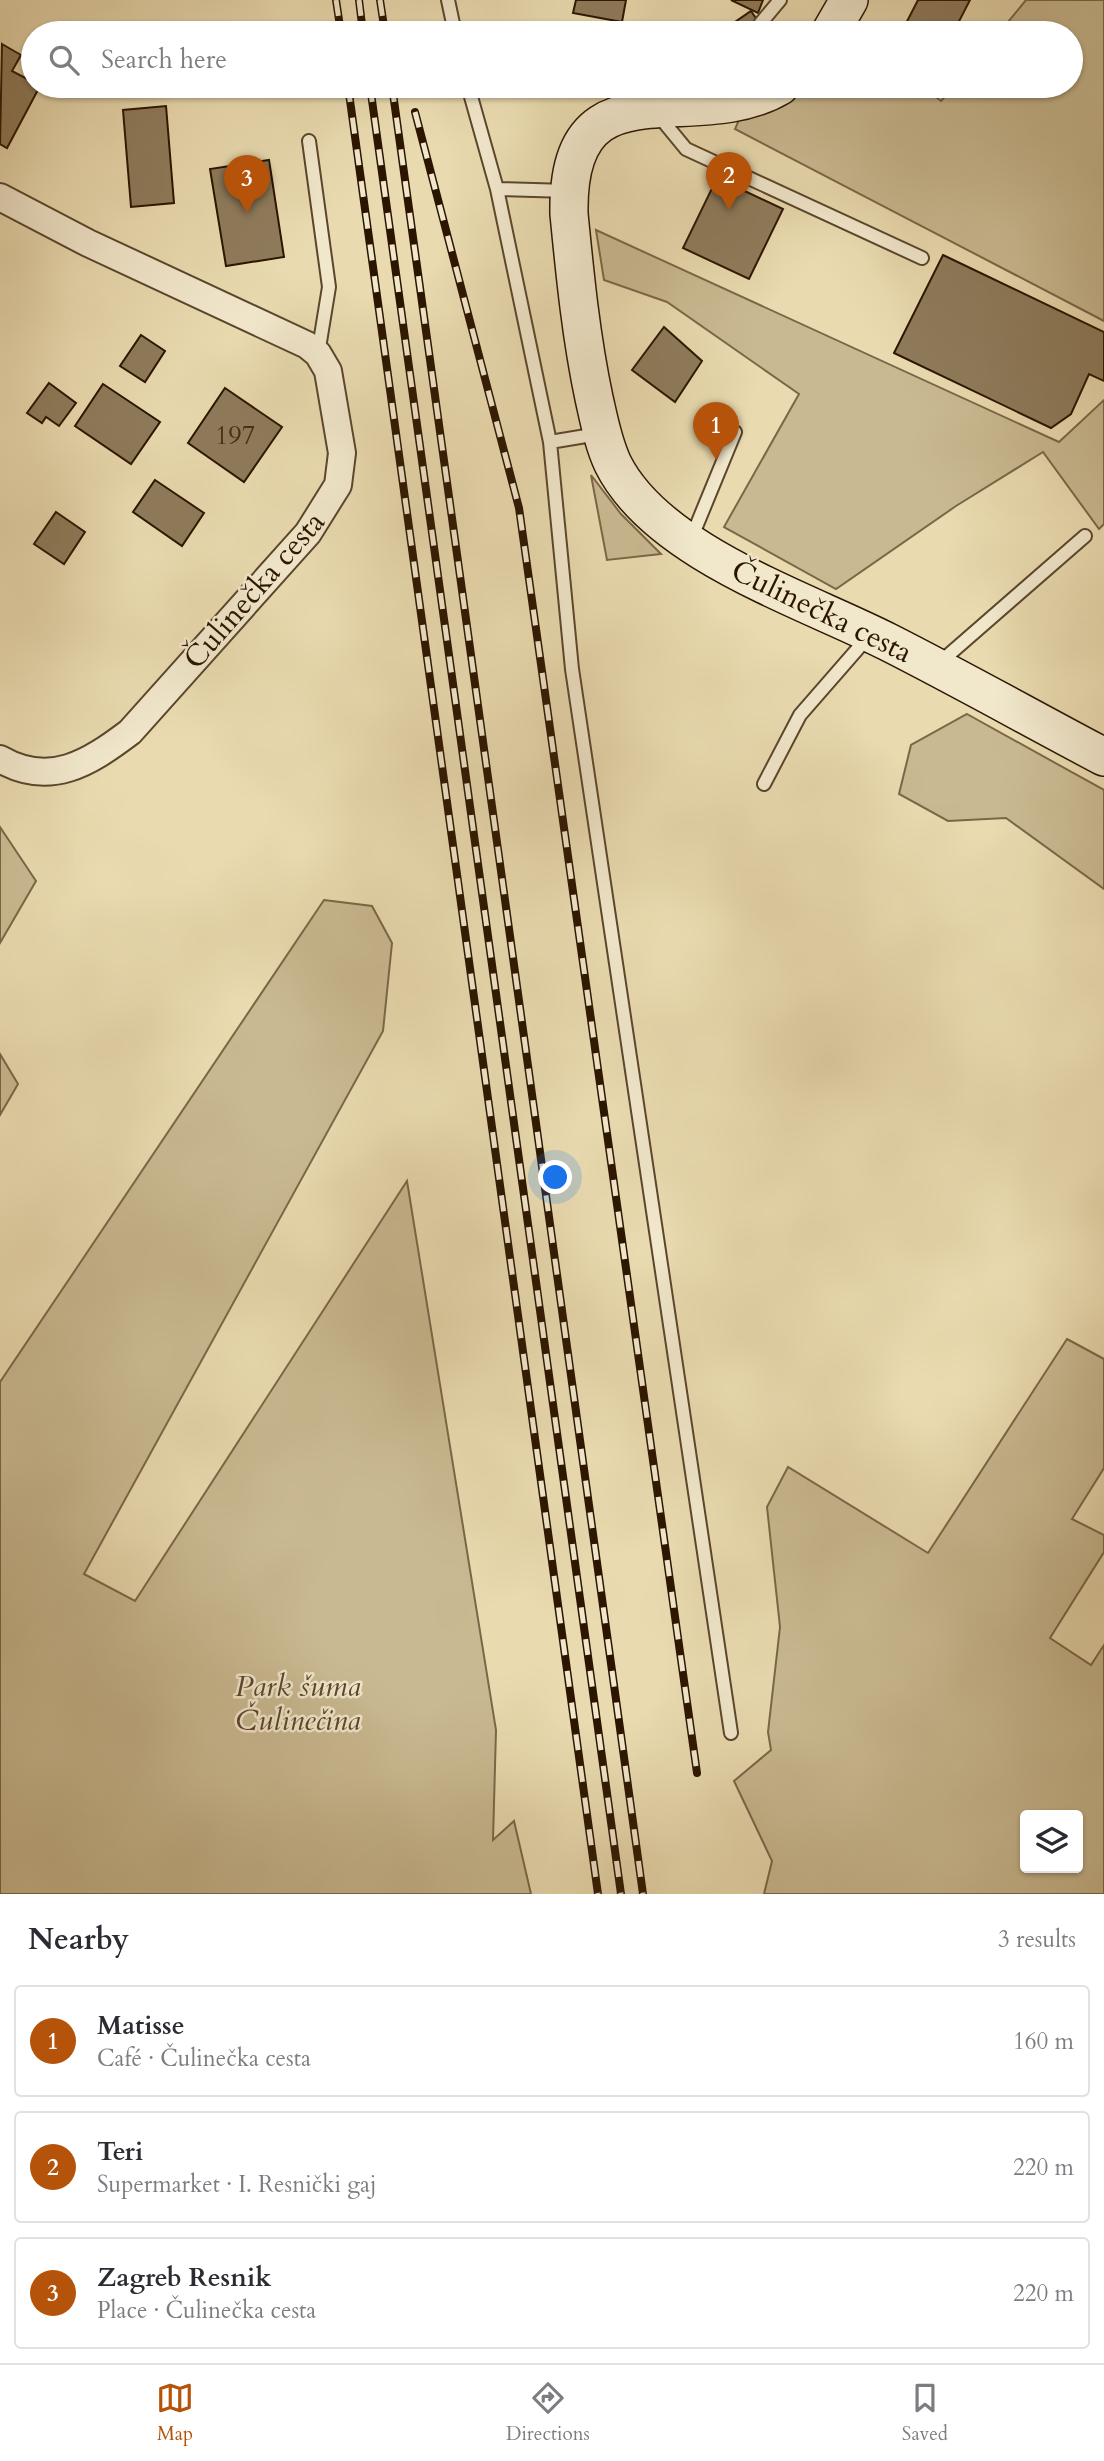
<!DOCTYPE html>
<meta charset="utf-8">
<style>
:root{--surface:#fff;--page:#f7f7f7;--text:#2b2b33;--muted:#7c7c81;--line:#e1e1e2;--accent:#b45309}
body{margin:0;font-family:Cardo,serif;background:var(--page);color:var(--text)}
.controls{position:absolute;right:21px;bottom:21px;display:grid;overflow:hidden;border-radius:7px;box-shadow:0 2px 5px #0004}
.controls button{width:63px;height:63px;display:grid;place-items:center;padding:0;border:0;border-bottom:2px solid var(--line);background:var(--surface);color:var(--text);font:35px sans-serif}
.you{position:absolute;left:556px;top:1178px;width:24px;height:24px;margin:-18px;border:5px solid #fff;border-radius:50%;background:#1a73e8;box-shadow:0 0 0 10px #1a73e833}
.badge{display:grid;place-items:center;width:46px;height:46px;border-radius:50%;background:var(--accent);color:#fff;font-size:23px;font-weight:700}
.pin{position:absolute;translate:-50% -58px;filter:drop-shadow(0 2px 4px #0008)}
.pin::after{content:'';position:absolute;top:37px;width:24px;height:21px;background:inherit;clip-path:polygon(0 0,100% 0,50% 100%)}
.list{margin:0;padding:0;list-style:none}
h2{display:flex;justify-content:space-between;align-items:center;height:91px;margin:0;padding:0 28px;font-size:30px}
h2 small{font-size:23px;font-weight:400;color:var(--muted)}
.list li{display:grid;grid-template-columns:46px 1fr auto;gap:21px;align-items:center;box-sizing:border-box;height:112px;margin:0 14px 14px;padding:0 14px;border:2px solid var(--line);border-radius:7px}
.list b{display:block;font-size:26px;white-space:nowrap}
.list p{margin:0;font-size:23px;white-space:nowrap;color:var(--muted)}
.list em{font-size:23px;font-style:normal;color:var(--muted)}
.icon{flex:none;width:38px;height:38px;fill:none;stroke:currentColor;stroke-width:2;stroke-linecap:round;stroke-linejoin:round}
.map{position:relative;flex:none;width:1104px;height:1894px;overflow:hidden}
.search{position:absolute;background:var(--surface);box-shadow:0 2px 5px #0004;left:21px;right:21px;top:21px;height:77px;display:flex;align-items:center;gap:18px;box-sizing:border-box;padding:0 24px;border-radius:38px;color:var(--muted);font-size:26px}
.sheet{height:469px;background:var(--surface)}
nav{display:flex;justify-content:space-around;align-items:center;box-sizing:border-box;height:98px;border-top:2px solid var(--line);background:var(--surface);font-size:19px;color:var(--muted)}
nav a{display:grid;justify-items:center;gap:4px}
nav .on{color:var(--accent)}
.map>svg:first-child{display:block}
.green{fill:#c9b991;stroke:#7a6748;stroke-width:2;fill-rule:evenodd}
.building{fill:#8e7b5b;stroke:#2c1500;stroke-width:2}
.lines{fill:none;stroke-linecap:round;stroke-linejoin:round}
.lane-casing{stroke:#5b462c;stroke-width:16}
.street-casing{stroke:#5b462c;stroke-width:30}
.secondary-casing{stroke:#2c1500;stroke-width:40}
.lane{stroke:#f1e7cb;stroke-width:12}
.street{stroke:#f1e7cb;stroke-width:26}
.secondary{stroke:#f1e7cb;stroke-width:37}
.rail-casing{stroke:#2c1500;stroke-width:8}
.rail{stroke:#f1e7cb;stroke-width:5;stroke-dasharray:16;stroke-linecap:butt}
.labels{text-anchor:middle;stroke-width:5;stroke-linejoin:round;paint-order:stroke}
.number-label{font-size:26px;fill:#442e17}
.street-label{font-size:30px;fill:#2c1500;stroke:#f1e7cb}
.park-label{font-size:30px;font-style:italic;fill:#5b462c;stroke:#f1e7cb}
</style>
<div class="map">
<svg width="1104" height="1894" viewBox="0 0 1104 1894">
<rect width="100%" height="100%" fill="#e9daaf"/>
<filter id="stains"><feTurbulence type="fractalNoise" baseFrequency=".00286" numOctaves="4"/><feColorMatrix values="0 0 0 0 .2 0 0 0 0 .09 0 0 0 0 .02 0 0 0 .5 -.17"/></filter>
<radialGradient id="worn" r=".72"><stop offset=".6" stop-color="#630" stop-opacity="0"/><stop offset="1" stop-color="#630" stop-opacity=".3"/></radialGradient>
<path class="green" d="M1026 0H1104V321L735 129 741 115 766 109 814 86H922L941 101 955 86H1071V33H999Z
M596 230 1059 442 1104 400V524L1099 529 1043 452 956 506 836 589 724 527 799 394 667 302 604 280Z
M591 475 621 514 661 554 607 560Z
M967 714 1104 790V889L1006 818 948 821 899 794 911 745Z
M0 827 36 881 0 943Z
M324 900 372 906 392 943 383 1031 84 1574 135 1601 407 1181 496 1730 493 1840 514 1821 531 1894H0V1382Z
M0 1054 18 1084 0 1115Z
M1067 1339 1104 1359V1468L1072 1519 1104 1535V1552L1050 1638 1091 1665 1104 1645V1894H764L772 1861 734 1781 771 1750 768 1732 780 1627 767 1507 788 1467 928 1553ZM1025 1815H1078V1868H1025Z"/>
<path class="building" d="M576 0H626L622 22 573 13Z
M731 0H763L758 13Z
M918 0H970L953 33H901Z
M751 11 766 33H719Z
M2 44 21 55 12 71 33 82V86H40L7 148 0 144Z
M555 86H621L555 90Z
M166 106 174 203 131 207 123 110Z
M269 160 284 257 226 266 210 169Z
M717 178 783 209 749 279 683 248Z
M943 255 1104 332V381L1089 374 1071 414 1051 428 894 353Z
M664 327 702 361 675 402 632 370Z
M141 335 165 351 145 382 120 366Z
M49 383 76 403 59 426 46 417 42 423 27 413Z
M103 384 160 422 131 464 75 426Z
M225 388 282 427 244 482 188 443Z
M155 480 204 513 182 546 133 512Z
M56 512 85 532 64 564 34 544Z"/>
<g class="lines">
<defs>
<path id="lane" d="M448 0 455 33
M760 24 780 0
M468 86 497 189 568 191
M658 115 686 149 922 258
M309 141 329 287 318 354
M497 189 550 442 572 669 731 1733
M550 442 598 434
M691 539 735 432
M937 665 1085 536
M764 784 800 715 868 637"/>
<path id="street" d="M0 197 88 243 307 345 318 354 328 371 342 453 338 485 308 533 130 732C89 763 50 788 0 759"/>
<path id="secondary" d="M830 33 849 0
M780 86C693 138 566 56 569 214 575 275 581 337 594 398 599 420 603 443 613 464 657 552 803 599 888 642 961 679 1032 719 1104 757"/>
</defs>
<use href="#lane" class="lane-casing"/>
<use href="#street" class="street-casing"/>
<use href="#secondary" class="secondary-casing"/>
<use href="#lane" class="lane"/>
<use href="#street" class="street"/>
<use href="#secondary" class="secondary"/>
<defs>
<path id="rail" d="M336 0 341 33
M359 0 363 33
M380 0 385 33
M348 86 598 1894
M370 86 621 1894
M392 86 643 1894
M415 112 519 508 697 1773"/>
</defs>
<use href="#rail" class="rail-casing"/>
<use href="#rail" class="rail"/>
</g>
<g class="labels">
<g class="number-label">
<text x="235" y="444">197</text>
</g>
<g class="street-label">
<text transform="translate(254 590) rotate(-49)" y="10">Čulinečka cesta</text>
<text transform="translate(822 611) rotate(26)" y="10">Čulinečka cesta</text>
</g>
<g class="park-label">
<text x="298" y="1696">Park šuma<tspan x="298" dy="34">Čulinečina</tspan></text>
</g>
</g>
<rect width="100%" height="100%" filter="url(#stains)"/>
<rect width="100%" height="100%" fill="url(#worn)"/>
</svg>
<div class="controls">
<button><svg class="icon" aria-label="layers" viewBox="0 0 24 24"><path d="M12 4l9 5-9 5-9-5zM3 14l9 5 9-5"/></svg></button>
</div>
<div class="you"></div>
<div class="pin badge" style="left:716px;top:460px">1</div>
<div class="pin badge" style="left:729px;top:210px">2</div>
<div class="pin badge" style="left:247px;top:213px">3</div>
<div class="search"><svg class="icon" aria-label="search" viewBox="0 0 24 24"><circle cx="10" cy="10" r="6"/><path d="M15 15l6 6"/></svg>Search here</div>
</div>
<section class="sheet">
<h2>Nearby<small>3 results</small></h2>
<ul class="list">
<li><span class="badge">1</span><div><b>Matisse</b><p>Café · Čulinečka cesta</p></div><em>160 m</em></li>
<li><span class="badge">2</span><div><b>Teri</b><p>Supermarket · I. Resnički gaj</p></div><em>220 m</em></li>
<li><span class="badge">3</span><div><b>Zagreb Resnik</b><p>Place · Čulinečka cesta</p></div><em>220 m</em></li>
</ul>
</section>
<nav>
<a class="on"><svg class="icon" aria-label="map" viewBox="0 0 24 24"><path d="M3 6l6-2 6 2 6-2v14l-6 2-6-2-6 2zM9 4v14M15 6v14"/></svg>Map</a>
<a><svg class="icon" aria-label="directions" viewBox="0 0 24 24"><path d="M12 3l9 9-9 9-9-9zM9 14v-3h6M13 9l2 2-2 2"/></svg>Directions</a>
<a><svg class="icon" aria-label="saved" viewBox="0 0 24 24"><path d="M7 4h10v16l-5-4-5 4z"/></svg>Saved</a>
</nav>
